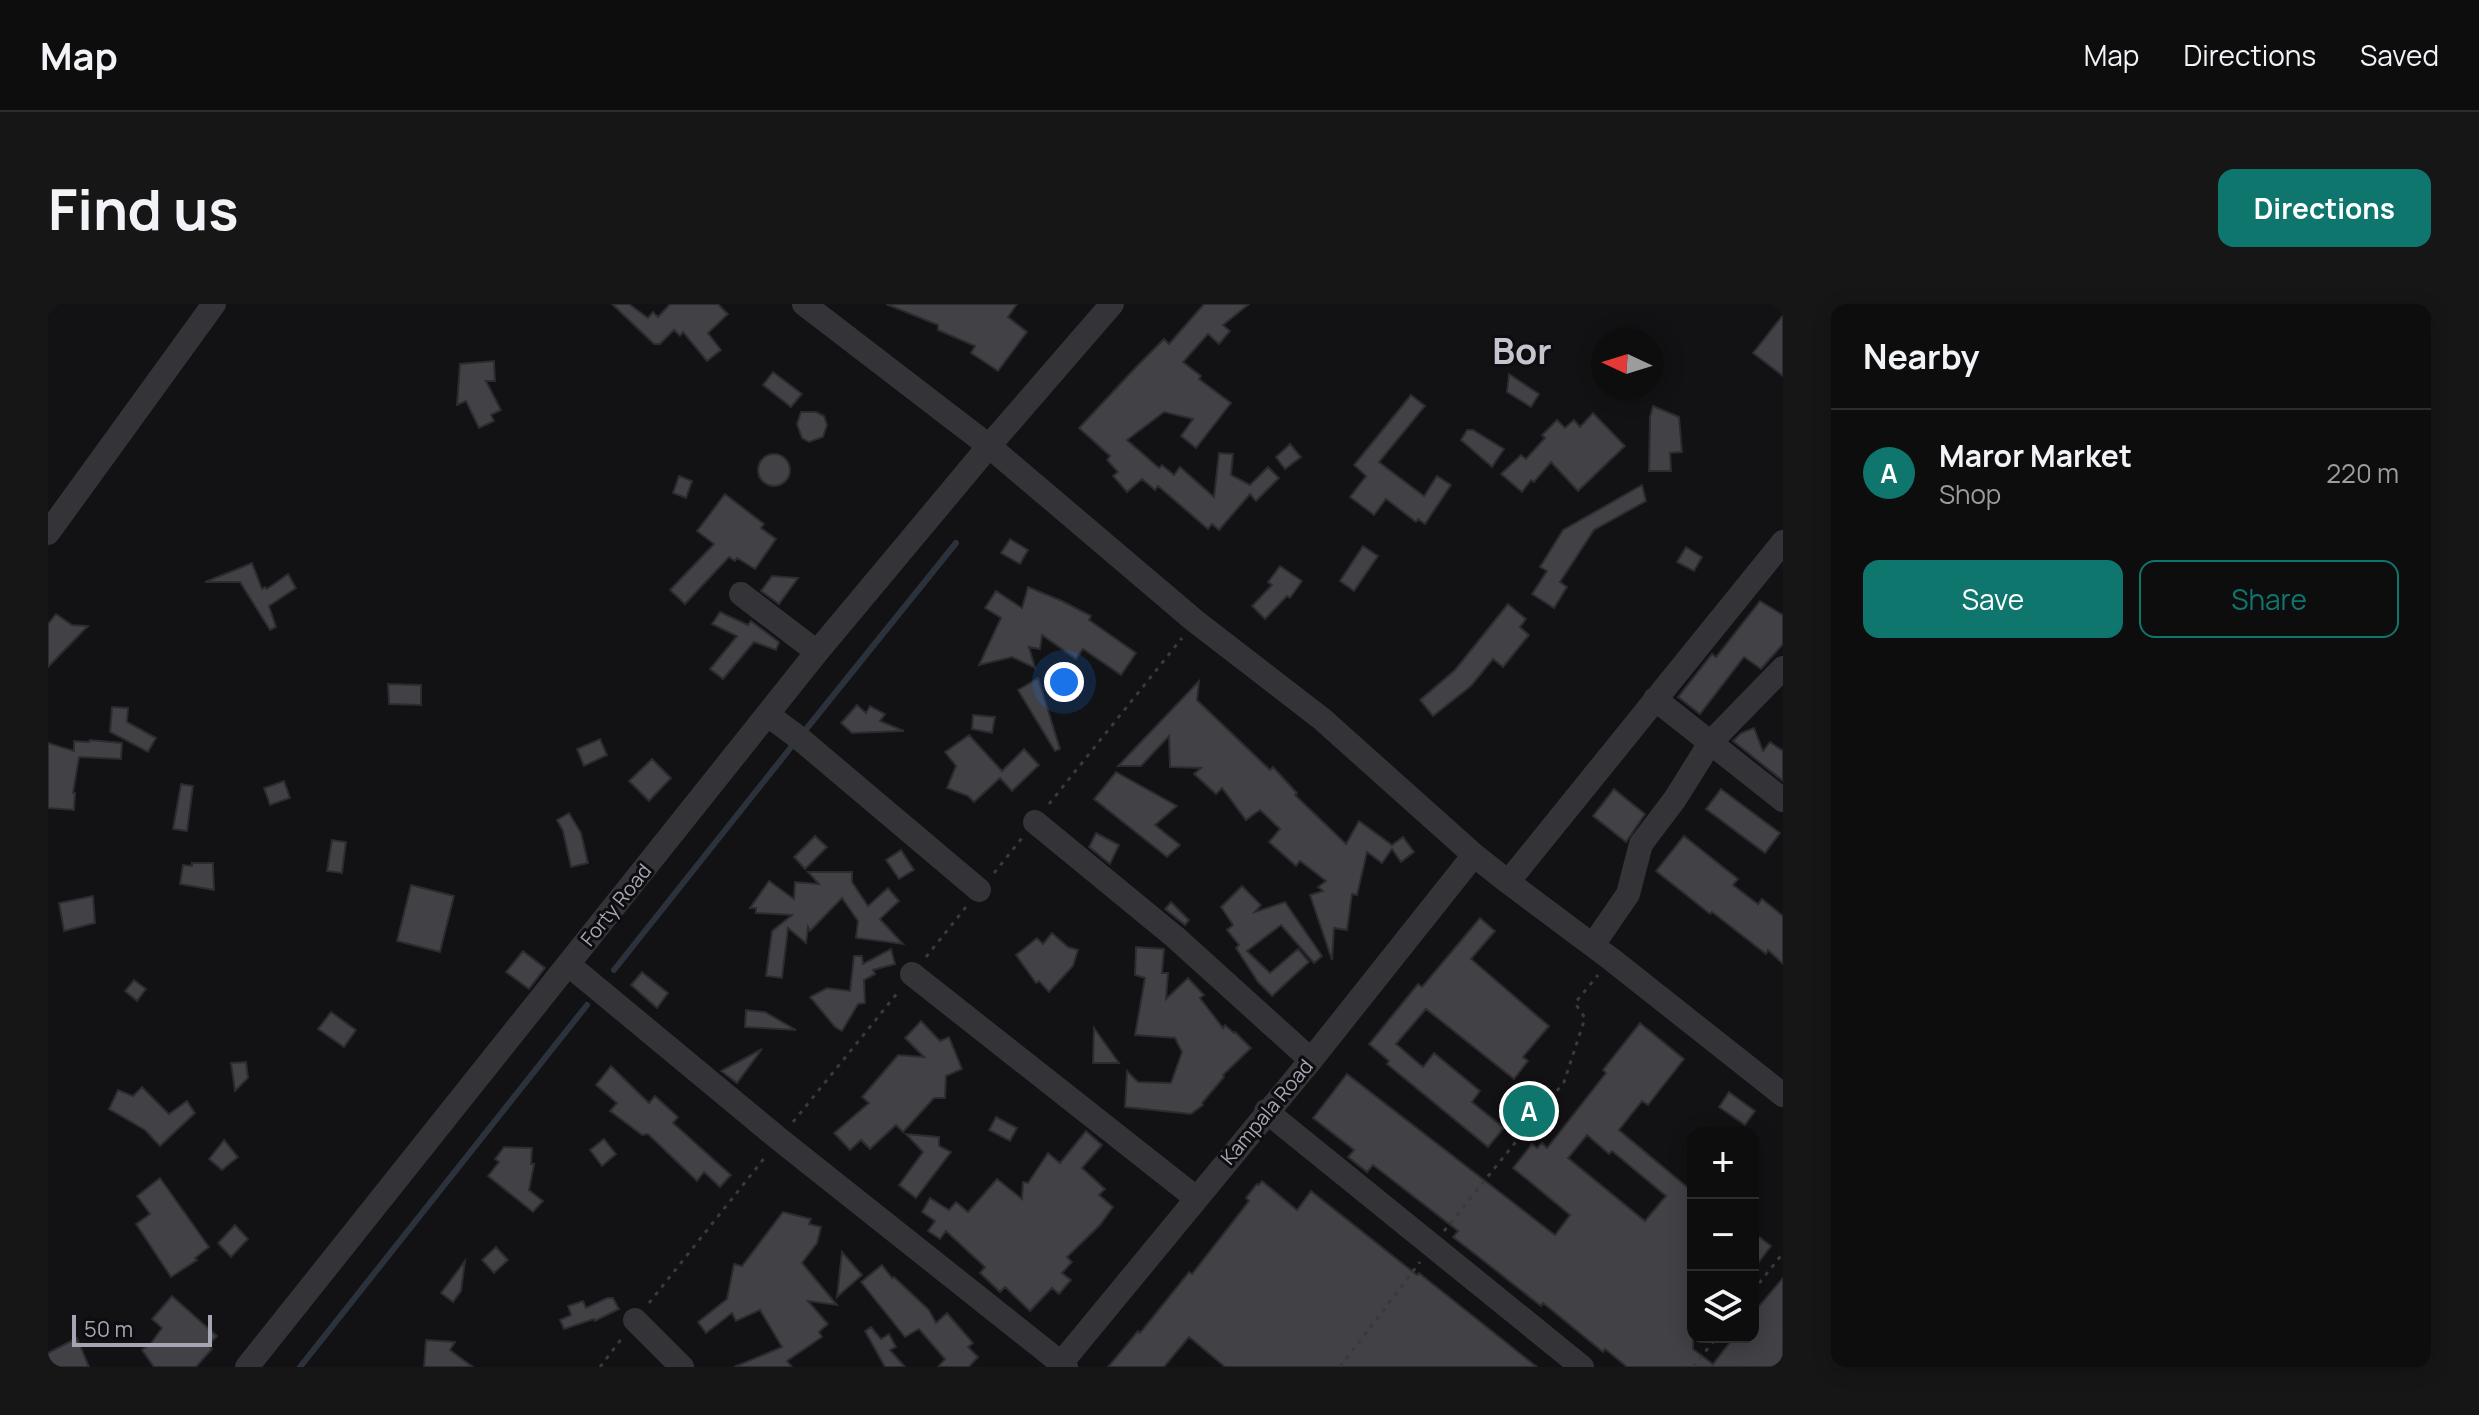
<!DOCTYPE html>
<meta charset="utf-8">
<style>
:root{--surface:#0e0d0e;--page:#171617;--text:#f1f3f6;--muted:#9b9c9e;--line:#2e2d2e;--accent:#0f766e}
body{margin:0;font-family:Manrope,sans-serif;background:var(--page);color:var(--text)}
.controls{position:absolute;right:24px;bottom:24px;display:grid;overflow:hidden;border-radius:16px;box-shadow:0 4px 20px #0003}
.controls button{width:72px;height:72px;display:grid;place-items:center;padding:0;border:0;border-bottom:2px solid var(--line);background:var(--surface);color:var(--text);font:40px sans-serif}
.compass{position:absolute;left:1543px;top:24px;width:72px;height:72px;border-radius:50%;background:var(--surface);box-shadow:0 4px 20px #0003;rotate:274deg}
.scale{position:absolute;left:24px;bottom:20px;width:140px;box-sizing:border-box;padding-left:8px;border:4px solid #a4a6b3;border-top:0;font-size:22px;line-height:28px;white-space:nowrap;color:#a4a6b3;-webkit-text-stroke:6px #0d0c0e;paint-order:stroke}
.you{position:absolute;left:1016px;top:378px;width:28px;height:28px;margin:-20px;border:6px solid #fff;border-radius:50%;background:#1a73e8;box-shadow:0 0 0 12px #1a73e833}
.badge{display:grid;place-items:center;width:52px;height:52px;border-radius:50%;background:var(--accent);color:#fff;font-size:26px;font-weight:700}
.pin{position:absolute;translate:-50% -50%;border:4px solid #fff;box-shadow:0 2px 8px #0006}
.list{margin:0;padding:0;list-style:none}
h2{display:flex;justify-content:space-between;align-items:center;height:104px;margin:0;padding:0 32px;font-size:34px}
h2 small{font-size:26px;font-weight:400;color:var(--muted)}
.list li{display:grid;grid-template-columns:52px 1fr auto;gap:24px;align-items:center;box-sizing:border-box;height:128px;padding:0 32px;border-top:2px solid var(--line)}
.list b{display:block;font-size:30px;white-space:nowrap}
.list p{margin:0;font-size:26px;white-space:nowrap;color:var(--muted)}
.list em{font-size:26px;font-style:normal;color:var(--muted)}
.actions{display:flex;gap:16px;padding:24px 32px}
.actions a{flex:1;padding:18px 0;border:2px solid var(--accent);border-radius:16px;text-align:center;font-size:28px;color:var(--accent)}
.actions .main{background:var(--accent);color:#fff}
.icon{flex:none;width:44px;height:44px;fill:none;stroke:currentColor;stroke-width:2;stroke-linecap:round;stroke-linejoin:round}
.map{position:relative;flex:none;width:1735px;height:1063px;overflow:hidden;border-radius:16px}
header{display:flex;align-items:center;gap:48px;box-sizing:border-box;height:112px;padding:0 40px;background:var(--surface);border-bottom:2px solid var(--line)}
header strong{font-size:38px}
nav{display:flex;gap:44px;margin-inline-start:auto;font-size:28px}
.intro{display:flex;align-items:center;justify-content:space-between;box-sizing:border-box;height:192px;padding:0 48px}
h1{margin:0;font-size:56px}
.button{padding:20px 36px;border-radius:16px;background:var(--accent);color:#fff;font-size:28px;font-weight:700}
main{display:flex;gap:48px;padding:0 48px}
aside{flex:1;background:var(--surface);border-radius:16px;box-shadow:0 4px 20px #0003}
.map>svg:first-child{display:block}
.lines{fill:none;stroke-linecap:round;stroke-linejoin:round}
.stream{stroke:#2c323b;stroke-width:6}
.building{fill:#414146;stroke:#2c2b2f;stroke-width:2;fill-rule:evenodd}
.path{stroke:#39393e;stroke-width:3;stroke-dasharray:4 6;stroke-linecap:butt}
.minor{stroke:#333338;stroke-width:24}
.labels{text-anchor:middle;stroke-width:6;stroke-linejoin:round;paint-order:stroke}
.street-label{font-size:20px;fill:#a4a6b3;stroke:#0d0c0e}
.town-label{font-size:36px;font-weight:bold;fill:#c4c5cf;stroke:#0d0c0e}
</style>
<header>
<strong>Map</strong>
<nav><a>Map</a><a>Directions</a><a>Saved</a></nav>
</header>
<div class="intro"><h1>Find us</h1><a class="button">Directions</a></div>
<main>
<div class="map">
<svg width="1735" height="1063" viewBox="0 0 1735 1063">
<rect width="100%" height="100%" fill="#121113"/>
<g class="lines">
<path class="stream" d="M755 429 908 239
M566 666 748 437
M252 1063 539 701"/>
</g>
<path class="building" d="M564 0H581L600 14 605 8 610 13 622 0H670L680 10 660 29 673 46 659 57 635 28 632 32 626 26 612 40H606Z
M838 0H969L960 13 979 28 950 67 923 49 927 42 890 26V21Z
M1156 0H1201L1175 21 1182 27 1171 40 1160 30 1135 58 1153 72 1151 75 1183 99 1148 144 1133 132 1145 115 1116 108 1079 136 1111 164 1114 161 1126 171 1132 163 1166 193 1171 149 1185 150 1183 171 1202 181 1220 163 1231 174 1208 197 1202 190 1171 226 1164 220 1160 225 1110 182 1107 186 1094 175 1079 188 1065 172 1070 168 1059 156 1062 152 1031 124 1089 62 1116 35 1121 40Z
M1735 11V72L1705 49Z
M446 57 447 77H438L453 106 443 111 446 117 431 124 418 97 409 101 412 60Z
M725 68 754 90 743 103 715 81Z
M1461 70 1491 90 1483 103 1459 88Z
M1363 91 1377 102 1331 158 1376 192 1389 172 1403 181 1377 220 1370 215 1368 218 1338 195 1326 211 1302 193 1318 172 1306 161Z
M1605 102 1631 113 1634 148 1622 149 1623 167H1601L1602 113Z
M753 108H768L776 112 779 121 775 133 761 138 754 134 749 120Z
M1545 109 1577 142 1530 187 1503 158 1486 178 1483 176 1474 188 1453 170 1473 151 1478 155 1497 134 1494 131 1509 116 1517 124 1526 116 1532 123Z
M1419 126H1425L1456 145 1444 163 1413 136Z
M1242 140 1253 153 1237 165 1228 153Z
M710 166a16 16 0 1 1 32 0a16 16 0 1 1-32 0Z
M631 172 644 177 638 194 625 189Z
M1594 181 1598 197 1546 226 1512 278 1519 283 1506 304 1484 290 1499 267 1492 263 1515 226Z
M677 190 716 220 713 224 728 235 707 265 689 254 687 257 681 253 637 300 622 286 666 240 649 227Z
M962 235 980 246 972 260 953 249Z
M1315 242 1330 252 1306 287 1292 277Z
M1638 243 1654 253 1646 267 1629 258Z
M204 259 214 285 217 283 219 285 240 270 248 284 221 302 228 323 222 326 192 278H157Z
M1232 262 1254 277 1242 294 1239 292 1217 315 1204 302 1224 281 1220 278Z
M724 272 750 274 731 300 713 287Z
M980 283 1014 297 1043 312 1041 316 1088 349 1073 371 1035 345 1028 355 994 331 992 345 981 343 987 364 964 353 931 361 953 314 937 304 948 287 974 304Z
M1712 297 1735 311V340L1713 365 1696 353 1652 410 1630 393 1664 350 1668 353Z
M1460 300 1478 315 1472 323 1481 331 1455 363 1445 355 1423 382 1385 412 1372 396 1407 366Z
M672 308 700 321 703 317 731 338 728 346 706 338 675 375 662 365 689 332 664 320Z
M8 310 24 321 40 322 0 363V320Z
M990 374 1012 445 1007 447 970 386Z
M1151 377 1149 396 1222 466 1225 463 1249 489 1247 491 1298 540 1311 517 1344 541 1355 533 1366 548 1353 558 1344 545 1334 559 1319 548 1309 591 1304 590 1299 626 1286 624 1284 656 1262 591 1275 587 1270 583 1278 577 1252 557 1248 562 1221 538 1232 525 1212 506 1198 516 1174 484 1168 490 1146 470 1153 464 1122 463 1121 432 1093 462H1070Z
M340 380 373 381V401L341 400Z
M809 401 818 409 822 402 837 410 832 417 856 427 804 429 793 419Z
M64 403 80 404 79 418 108 434 100 448 62 428Z
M925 411 947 413 944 429 924 425Z
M1706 424 1715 447 1722 438 1735 447V477L1685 437 1693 429Z
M921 431 954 467 976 445 991 461 964 487 952 474 926 498 920 492 899 484 908 462 897 448Z
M552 435 559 451 536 462 529 445Z
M42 436 74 439 73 455 31 453 25 489H27L26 506 0 504V439L26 447V437L41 438Z
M604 455 623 474 601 497 581 477Z
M1068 468 1129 502 1107 521 1132 541 1119 553 1046 495Z
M236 477 242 494 222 501 216 484Z
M133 480 145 482 139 527 125 525Z
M1566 485 1597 510 1578 538 1545 512Z
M1673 485 1732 529 1717 549 1658 505Z
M521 509 533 529 540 559 523 563 515 527 509 516Z
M1048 529 1071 541 1062 560 1041 543Z
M767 532 779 543 757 565 746 553Z
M1636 532 1690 575 1685 581 1710 600 1714 595 1735 612V660L1720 646 1718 650 1664 608 1662 610 1608 567Z
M284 536 298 538 294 569 279 567Z
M853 546 866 566 851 575 838 556Z
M144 559H165L166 586 132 580 135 561 144 562Z
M760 568H804V578L820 602 840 584 851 597 832 615 855 640 808 634 810 617 794 594 762 627 760 623 758 639 740 624 734 674 718 672 724 627 744 611 708 609V604H702L721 577 746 595 747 578 771 580Z
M363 581 406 592 392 648 349 637Z
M1194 582 1213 601 1207 608 1237 598 1274 652 1266 659 1233 621 1199 647 1222 669 1250 645 1261 658 1224 692 1210 678 1188 644 1191 641 1179 626 1185 621 1173 603Z
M45 592 47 619 16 627 11 599Z
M1123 598 1141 616 1137 621 1117 605Z
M1432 614 1447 627 1423 655 1501 722 1475 753 1480 757 1466 775 1378 705 1348 740 1375 763 1386 749 1432 787 1424 798 1456 824 1440 843 1339 760 1341 757 1321 740 1370 680 1374 683Z
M1004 629 1020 643 1030 646 1025 662 1001 688 991 677 988 679 968 651 989 634 995 640Z
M1088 643 1116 645 1114 669H1120L1118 695 1140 674 1156 691 1152 694 1175 724 1177 721 1186 729 1187 728 1203 744 1175 771 1176 773 1154 799 1155 801 1143 810 1077 803 1079 767 1090 778 1123 779 1134 748 1127 734 1087 731 1097 674 1087 671Z
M843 645 847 660 825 666 827 670 816 676 817 699 810 700 794 727 787 723 762 693 779 684 802 687 806 652H814L815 660Z
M475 647 497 664 481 685 458 668Z
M594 668 620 689 609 704 583 681Z
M86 676 98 685 89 697 77 687Z
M698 706 717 708 748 726 697 723Z
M283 708 308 726 296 743 270 725Z
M873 717 892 737 901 733 914 765 898 772 897 794H886L855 828 848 821 822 845 813 836 802 846 786 829 821 799 814 793 850 751 876 753 857 734Z
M1592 719 1636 755 1600 801 1594 797 1571 826 1645 888V1045L1665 1060 1686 1033H1705V1009L1735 974V1063H1579L1557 1045 1555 1048 1495 999 1493 1002 1432 954 1405 933 1410 927 1325 861 1319 868 1300 853 1306 846 1265 814 1299 770 1507 931 1522 911 1465 864 1484 840 1489 844 1494 839 1499 844 1558 769 1555 766ZM1539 831 1561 850 1564 847 1618 892 1597 917 1520 854Z
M1046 724 1071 759H1045Z
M714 745 689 779 673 767Z
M198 758 200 774 187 787 183 759Z
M563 762 601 799 607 792 630 813 625 819 683 871 672 883 656 868 649 877 600 830 594 831 562 807 569 799 548 781Z
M94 783 121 810 139 797 147 809 112 842 97 826 61 805 70 786 85 792Z
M1681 788 1707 807 1697 821 1671 803Z
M948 813 969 824 962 837 941 826Z
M1038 827 1054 841 1034 864 1057 885 1051 891 1065 903 1052 921 1019 953 1024 958 1014 969 1023 976 1011 990 1004 984 982 1007 957 983 952 988 932 969 937 963 898 927 892 935 880 927 887 917 874 908 882 894 901 906 908 898 920 908 949 875 974 895 975 878 980 879 1000 849 1012 859Z
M858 830 891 833V842L903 848 868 894 851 881 875 848Z
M556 835 568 850 554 862 542 846Z
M176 836 190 853 174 866 161 855Z
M456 843 484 844 483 860H486L481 886 495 897 485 908 440 872 451 858 447 855Z
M112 874 161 943 147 954 149 956 123 973 88 920 102 910 89 892Z
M1214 877 1249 906 1263 887 1369 971 1371 969 1489 1063H1177L1141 1033 1116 1063H1060L1090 1027 1092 1029 1141 968 1144 970 1201 897 1198 894 1209 880 1211 881Z
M735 908 763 915 761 920 773 923 769 939 754 959 789 1001 760 997 780 1020 771 1028 774 1033 739 1057 744 1063H686L734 1043 712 1006 688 1017 684 1009 658 1029 650 1018 679 995 686 960 694 962Z
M187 921 200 935 183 953 170 939Z
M1705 928 1723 942 1705 966Z
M448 943 460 956 446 969 434 956Z
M794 948 814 971 789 993Z
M417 957 413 987 405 998 393 989Z
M834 961 844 974 846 973 881 1006 888 1019 899 1009 925 1039 920 1043 930 1053 921 1063H890L897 1055 871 1025 857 1033 813 978Z
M124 992 169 1032 160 1041 164 1045 148 1063H106L94 1046 103 1039 114 1024 104 1015Z
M559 994H565L571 1005 547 1017 546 1015 516 1025 512 1016 523 1011 520 1002 535 997 538 1004Z
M823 1023 833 1035 841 1030 848 1043 842 1046 857 1063H837L817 1027Z
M29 1034 41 1063H0V1049Z
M378 1036 407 1038 402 1046 425 1063H376Z"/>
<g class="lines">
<path class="path" d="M1001 500 1134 334
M946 569 974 534
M878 653 918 603
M745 818 851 687
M1396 927 1516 778 1537 714 1527 699 1550 671
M1705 987 1735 949
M601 999 718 852
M552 1063 574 1034
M1292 1063 1372 958
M1645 1063 1669 1033"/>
<path class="minor" d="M756 0 941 142 1147 317 1274 415 1426 551 1460 578 1563 655 1735 791
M0 229 166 0
M693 290 769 348
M1607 395 1735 496
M720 411 751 434 931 586
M987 518 1127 633 1263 756
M1460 578 1735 238
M1545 641 1580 590 1593 540 1627 495 1662 439 1735 364
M521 661 731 835 1018 1063
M864 670 1148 894
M1218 807 1534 1063
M587 1016 634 1063
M199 1063 769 348 941 142 1064 0
M1010 1063 1263 756 1426 551"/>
</g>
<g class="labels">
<g class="street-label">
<text transform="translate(568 601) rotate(-51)" y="7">Forty Road</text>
<text transform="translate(1219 808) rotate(-50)" y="7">Kampala Road</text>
</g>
<g class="town-label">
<text x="1474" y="60">Bor</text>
</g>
</g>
</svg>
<div class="controls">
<button>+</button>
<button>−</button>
<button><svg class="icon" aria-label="layers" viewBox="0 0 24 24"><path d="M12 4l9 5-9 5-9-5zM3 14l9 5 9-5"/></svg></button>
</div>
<svg class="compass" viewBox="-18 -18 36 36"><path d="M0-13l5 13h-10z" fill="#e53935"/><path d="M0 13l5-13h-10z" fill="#9b9c9e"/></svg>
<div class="scale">50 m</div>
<div class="you"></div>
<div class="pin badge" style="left:1481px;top:807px">A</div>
</div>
<aside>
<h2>Nearby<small></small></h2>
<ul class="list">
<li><span class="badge">A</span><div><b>Maror Market</b><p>Shop</p></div><em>220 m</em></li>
</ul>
<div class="actions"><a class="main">Save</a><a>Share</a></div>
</aside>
</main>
